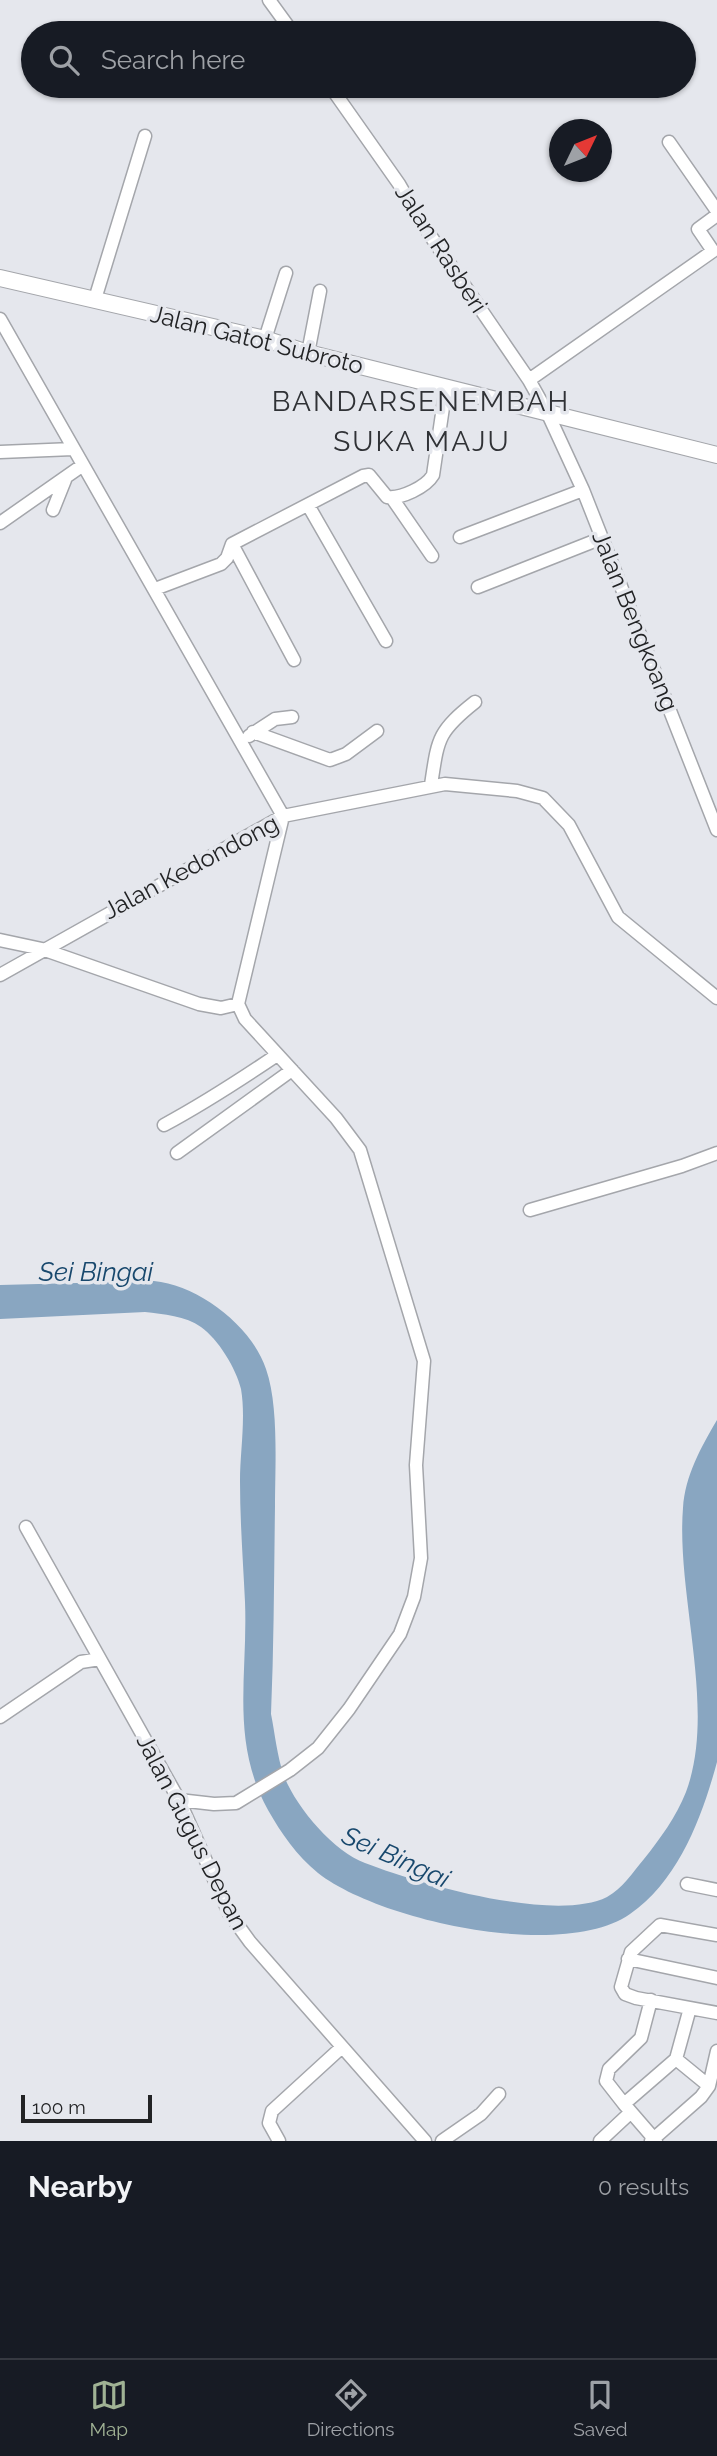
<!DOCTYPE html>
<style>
:root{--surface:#171b24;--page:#242831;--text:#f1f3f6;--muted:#9ea1a6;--line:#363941;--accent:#a0b294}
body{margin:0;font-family:Raleway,sans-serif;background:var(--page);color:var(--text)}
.compass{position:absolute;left:549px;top:119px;width:63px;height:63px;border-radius:50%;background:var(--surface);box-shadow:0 2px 5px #0004;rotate:47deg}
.scale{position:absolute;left:21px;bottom:18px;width:131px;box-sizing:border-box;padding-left:7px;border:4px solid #222325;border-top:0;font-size:19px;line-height:24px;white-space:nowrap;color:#222325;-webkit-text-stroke:5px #e5e7ed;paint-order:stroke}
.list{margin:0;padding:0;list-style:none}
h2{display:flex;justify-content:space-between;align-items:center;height:91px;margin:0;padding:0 28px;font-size:30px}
h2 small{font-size:23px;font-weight:400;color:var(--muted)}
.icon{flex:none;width:38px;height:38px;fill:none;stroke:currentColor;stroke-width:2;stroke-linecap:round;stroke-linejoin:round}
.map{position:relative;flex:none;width:717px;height:2141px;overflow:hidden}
.search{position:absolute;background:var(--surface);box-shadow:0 2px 5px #0004;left:21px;right:21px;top:21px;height:77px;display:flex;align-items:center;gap:18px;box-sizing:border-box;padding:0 24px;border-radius:38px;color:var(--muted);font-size:26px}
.sheet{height:217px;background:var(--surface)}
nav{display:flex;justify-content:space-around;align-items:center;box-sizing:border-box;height:98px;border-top:2px solid var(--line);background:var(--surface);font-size:19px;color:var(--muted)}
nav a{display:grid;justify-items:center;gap:4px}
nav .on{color:var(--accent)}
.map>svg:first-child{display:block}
.water{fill:#89a6c1}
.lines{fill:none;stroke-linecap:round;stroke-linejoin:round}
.minor-casing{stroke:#a4a6ab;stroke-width:15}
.major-casing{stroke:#a4a6ab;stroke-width:18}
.minor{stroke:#fff;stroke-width:12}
.major{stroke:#fff;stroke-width:16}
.labels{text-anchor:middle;stroke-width:7;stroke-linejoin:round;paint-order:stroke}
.street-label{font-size:24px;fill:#222325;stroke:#e5e7ed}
.water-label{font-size:26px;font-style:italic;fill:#18486d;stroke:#e5e7ed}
.quarter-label{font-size:28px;letter-spacing:2px;fill:#303236;stroke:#e5e7ed}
</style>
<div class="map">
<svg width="717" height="2141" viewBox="0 0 717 2141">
<rect width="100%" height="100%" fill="#e5e7ed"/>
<path class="water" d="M154 1281C198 1285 252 1326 266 1369 279 1406 275 1467 275 1506 274 1575 274 1645 271 1714 275 1734 277 1756 284 1776 296 1807 334 1852 365 1863 419 1884 555 1923 607 1897 622 1889 633 1872 644 1859 660 1839 676 1817 686 1792 717 1709 676 1596 683 1508 685 1476 701 1447 717 1420V1762C702 1817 679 1880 630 1914 563 1961 379 1921 318 1873 297 1856 281 1833 268 1810 230 1741 248 1676 245 1602 243 1561 240 1521 240 1481 240 1452 246 1418 241 1389 236 1368 218 1339 201 1327 186 1316 163 1314 145 1312L0 1319V1285Z"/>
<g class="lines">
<defs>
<path id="minor" d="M269 0 293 33
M330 86 399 184 419 219 529 380 548 414 583 490 717 830
M669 142 717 211
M95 299 145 136
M0 319 283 816 238 1004 245 1019 336 1118 360 1150 424 1361 416 1465 421 1558 414 1597 400 1634 349 1709 318 1748 290 1770 236 1803 214 1804 179 1800
M265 339 286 273
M308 353 320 291
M529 380 713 251 698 229 717 215
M0 452 73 449
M392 498 432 556
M308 505 386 641
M53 510 65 480
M0 523 83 465
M460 537 583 490
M232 544 294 660
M478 587 602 538
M155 589 221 564 227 558 232 544 363 476 369 475 387 497C401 499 426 487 433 475L446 387
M253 732 330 760 346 754 377 731
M249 736 275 719 292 717
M431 785C438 739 437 732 475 702
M0 940 42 949 199 1004 221 1008 238 1004
M0 975 283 816 445 784 517 791 543 798 569 825 618 917 717 998
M164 1125C203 1104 240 1080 277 1055
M177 1153 292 1070
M530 1210 682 1166 717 1153
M26 1527 179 1800 229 1913 250 1942 425 2141
M0 1717 81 1662 100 1659
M687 1884 717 1890
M717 1935 660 1925 631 1952 621 1987 625 1994 636 1998 717 2013
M628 1959 717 1978
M651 2000 641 2038 609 2069 606 2081 624 2104 676 2059 709 2086
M676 2059 690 2008
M624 2104 656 2141
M279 2141 269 2123 272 2111 342 2047
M442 2141 481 2114 499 2094
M600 2141 631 2112
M651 2141 701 2097 709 2086 717 2051"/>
<path id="major" d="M0 278 265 339 308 353 717 455"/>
</defs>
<use href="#minor" class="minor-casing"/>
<use href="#major" class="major-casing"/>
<use href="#minor" class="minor"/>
<use href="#major" class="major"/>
</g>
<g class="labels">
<g class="street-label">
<text transform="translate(441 249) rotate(57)" y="8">Jalan Rasberi</text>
<text transform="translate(257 340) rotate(14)" y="8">Jalan Gatot Subroto</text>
<text transform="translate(635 621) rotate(68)" y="8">Jalan Bengkoang</text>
<text transform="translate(191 867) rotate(-28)" y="8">Jalan Kedondong</text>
<text transform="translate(192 1832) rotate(63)" y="8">Jalan Gugus Depan</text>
</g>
<g class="water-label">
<text x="96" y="1281">Sei Bingai</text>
<text transform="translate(396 1857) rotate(24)" y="9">Sei Bingai</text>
</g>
<g class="quarter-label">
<text x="421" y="411">BANDARSENEMBAH</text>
<text x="422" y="451">SUKA MAJU</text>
</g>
</g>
</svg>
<svg class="compass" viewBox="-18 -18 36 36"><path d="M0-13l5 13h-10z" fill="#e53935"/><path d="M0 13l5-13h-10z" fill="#9ea1a6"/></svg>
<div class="scale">100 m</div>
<div class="search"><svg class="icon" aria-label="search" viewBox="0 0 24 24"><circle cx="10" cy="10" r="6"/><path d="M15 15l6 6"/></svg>Search here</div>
</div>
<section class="sheet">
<h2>Nearby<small>0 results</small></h2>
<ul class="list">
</ul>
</section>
<nav>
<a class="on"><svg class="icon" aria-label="map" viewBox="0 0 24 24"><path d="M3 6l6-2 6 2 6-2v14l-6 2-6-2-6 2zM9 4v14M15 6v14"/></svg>Map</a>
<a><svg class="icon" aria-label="directions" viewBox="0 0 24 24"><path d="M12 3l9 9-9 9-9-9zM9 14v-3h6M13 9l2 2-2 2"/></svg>Directions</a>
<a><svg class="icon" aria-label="saved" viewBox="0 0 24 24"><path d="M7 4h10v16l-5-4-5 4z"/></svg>Saved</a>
</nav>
